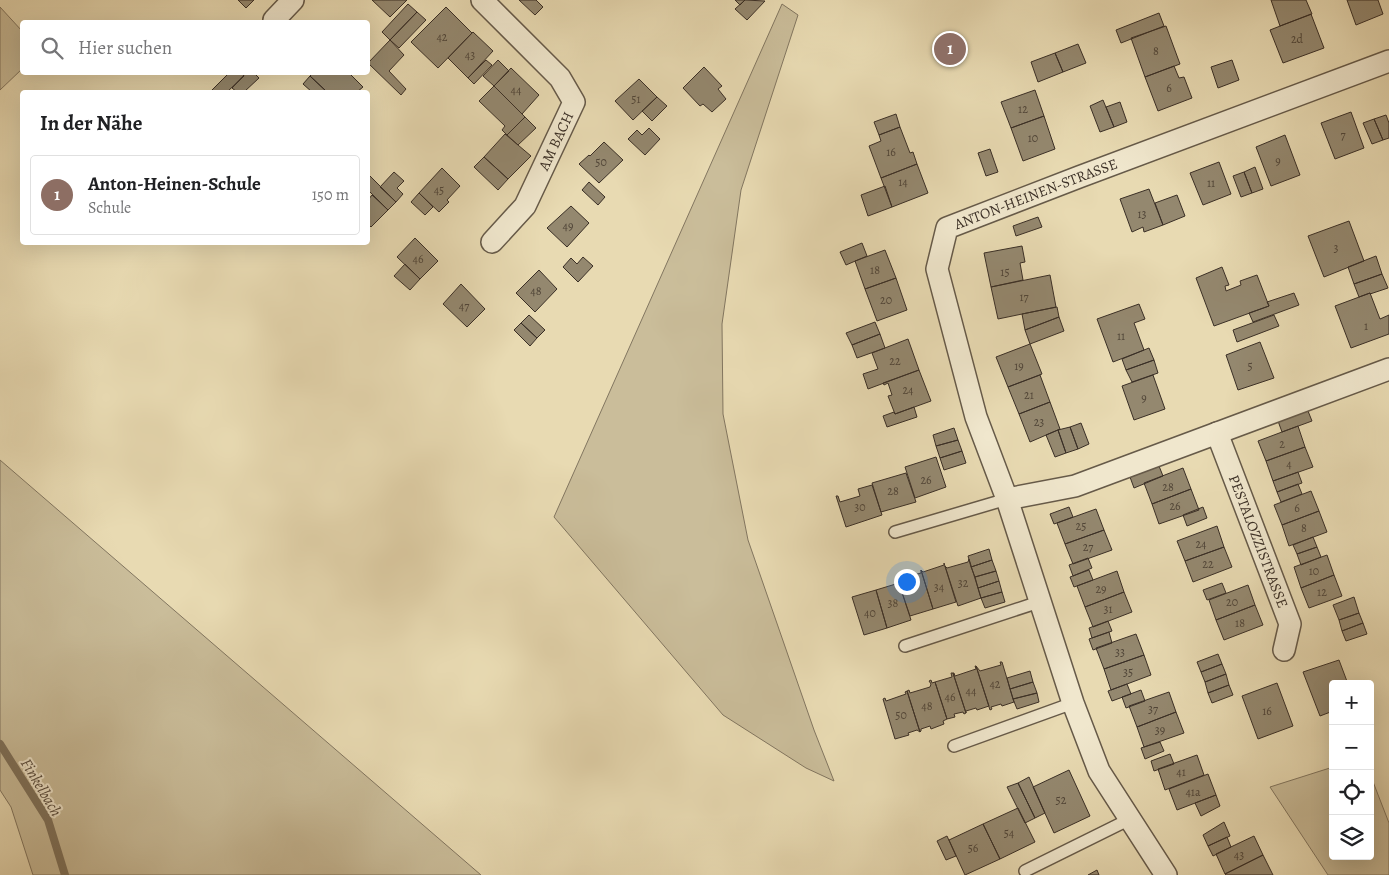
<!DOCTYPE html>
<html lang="de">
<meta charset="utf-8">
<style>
:root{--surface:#fff;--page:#f2f2f2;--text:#202124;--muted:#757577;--line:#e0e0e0;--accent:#1a73e8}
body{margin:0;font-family:Alegreya,serif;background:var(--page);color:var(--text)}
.controls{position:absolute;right:15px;bottom:15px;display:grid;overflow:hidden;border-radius:5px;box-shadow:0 5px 20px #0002}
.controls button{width:45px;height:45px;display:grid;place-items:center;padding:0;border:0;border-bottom:1px solid var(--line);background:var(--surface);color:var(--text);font:25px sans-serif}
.you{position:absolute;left:906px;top:581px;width:18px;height:18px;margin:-12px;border:4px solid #fff;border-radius:50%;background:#1a73e8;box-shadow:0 0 0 8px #1a73e833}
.badge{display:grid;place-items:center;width:32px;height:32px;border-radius:50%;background:var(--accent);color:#fff;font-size:16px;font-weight:700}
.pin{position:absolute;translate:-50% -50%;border:2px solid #fff;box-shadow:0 1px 5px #0006}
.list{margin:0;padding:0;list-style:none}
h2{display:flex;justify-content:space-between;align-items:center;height:65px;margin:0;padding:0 20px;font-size:21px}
h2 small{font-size:16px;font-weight:400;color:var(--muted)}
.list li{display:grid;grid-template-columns:32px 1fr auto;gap:15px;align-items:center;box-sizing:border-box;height:80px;margin:0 10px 10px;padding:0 10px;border:1px solid var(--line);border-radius:5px}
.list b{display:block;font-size:19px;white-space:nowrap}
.list p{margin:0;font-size:16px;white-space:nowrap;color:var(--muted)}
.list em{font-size:16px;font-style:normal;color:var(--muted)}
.icon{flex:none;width:28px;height:28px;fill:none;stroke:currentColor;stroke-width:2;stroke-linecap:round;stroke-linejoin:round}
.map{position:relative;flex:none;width:1389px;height:875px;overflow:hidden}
.search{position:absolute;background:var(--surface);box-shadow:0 5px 20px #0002;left:20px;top:20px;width:350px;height:55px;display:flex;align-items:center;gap:12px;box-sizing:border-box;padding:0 18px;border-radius:5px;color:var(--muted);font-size:19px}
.panel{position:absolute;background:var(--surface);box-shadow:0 5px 20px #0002;left:20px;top:90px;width:350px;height:155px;border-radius:5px}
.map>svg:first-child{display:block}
.green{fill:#cabd9a;stroke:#827660}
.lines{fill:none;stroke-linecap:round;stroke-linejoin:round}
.stream{stroke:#7f735d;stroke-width:8}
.building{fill:#94886f;stroke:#3a2f26}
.service-casing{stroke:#665a49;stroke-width:14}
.minor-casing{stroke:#665a49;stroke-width:24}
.service{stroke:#f0e7cd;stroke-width:11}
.minor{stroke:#f0e7cd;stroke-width:21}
.labels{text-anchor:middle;stroke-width:4;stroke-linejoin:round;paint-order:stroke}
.number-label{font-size:12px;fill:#504538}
.street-label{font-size:15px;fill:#3a2f26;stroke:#f0e7cd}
.water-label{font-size:16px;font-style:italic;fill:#574b3d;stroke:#f0e7cd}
</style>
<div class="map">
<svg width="1389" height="875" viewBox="0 0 1389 875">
<rect width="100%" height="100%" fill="#e8dab2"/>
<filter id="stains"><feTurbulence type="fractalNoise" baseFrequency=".004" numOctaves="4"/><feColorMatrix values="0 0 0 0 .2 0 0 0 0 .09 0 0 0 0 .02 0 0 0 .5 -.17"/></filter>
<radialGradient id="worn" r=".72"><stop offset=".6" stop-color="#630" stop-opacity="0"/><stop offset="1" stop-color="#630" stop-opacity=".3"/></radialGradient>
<path class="green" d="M782 4 798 15 741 190 722 324 723 414 748 540 814 730 834 781 806 768 723 715 554 517Z
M0 7 22 31V69L0 90Z
M0 460 481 875H33L11 807 0 790Z
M1333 767V856H1370V774L1389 823V875H1328L1270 787Z"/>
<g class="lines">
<path class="stream" d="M0 744 48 820 65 875"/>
</g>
<path class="building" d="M238 0H254L246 8Z
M372 0H407L390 17Z
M519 0H536L543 7 535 15Z
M735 0H745L740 5Z
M745 0 765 1 747 20 735 9Z
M1271 0H1306L1312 14 1280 26Z
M1347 0H1378L1383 14 1356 25Z
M408 4 417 12 390 40 382 32Z
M446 7 472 33 438 68 411 42Z
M417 12 426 20 399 48 390 40Z
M1159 13 1164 26 1121 43 1116 30Z
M1311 14 1324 48 1283 63 1270 30Z
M1166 26 1180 64 1145 77 1131 38Z
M473 32 493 51 468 78 448 58Z
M390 40 404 55 389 71 406 89 401 95 368 63Z
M1078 44 1086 63 1063 72 1055 53Z
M1055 53 1063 72 1038 82 1031 62Z
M486 60 492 65 474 84 468 78Z
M498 60 509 71 494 86 483 76Z
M1232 60 1239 80 1218 88 1211 67Z
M1174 66 1179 78 1184 77 1192 98 1158 111 1145 77Z
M704 67 722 86 718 89 726 99 712 112 703 104 700 106 683 88Z
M511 68 539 95 522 114 494 86Z
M230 72H240L244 76 227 92H212L211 91Z
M247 72H253L259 78 244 92H237L232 88Z
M314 72H348L363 87 357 92H327L310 76Z
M310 76 327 92H312L303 84Z
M639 79 657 97 633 120 615 101Z
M494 86 525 117 507 135 502 130 505 126 479 101Z
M1035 90 1044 116 1011 128 1001 102Z
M657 97 667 106 652 121 642 111Z
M1103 100 1114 127 1100 132 1090 106Z
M1120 102 1127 122 1114 127 1106 107Z
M1351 112 1364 148 1335 159 1321 123Z
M896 114 900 127 879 135 874 122Z
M1386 115 1389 123V138L1383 140 1374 119Z
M1044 116 1055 149 1023 161 1011 128Z
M525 117 536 128 518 145 507 135Z
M1374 119 1383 140 1372 144 1363 123Z
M900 127 910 153 913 152 917 164 881 178 869 146 881 141 879 135Z
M649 128 660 139 645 155 628 139 637 130 642 135Z
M505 134 531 156 508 179 484 157Z
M1285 135 1300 175 1271 186 1256 147Z
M604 142 623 160 599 183 579 164 589 155 590 156Z
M990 149 998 172 986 176 978 153Z
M484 157 508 179 498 190 474 167Z
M1219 162 1231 194 1203 205 1190 173Z
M917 164 928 193 892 207 881 178Z
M1255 167 1263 189 1252 193 1244 172Z
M442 168 460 186 447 200 449 202 439 212 419 193Z
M394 172 404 181 397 188 403 194 396 202 380 187Z
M1244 172 1252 193 1241 197 1233 176Z
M368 174 396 202 388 210 368 190Z
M589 182 605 197 598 205 582 190Z
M885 186 892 207 868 216 861 195Z
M1149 189 1163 225 1144 232 1143 227 1132 232 1120 199Z
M419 193 433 207 425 215 411 202Z
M372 195 388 210 371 227 368 224V200Z
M1177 195 1185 216 1163 225 1155 203Z
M571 206 589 223 567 247 547 228Z
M1038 217 1042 227 1016 236 1013 226Z
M1349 221 1364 261 1324 277 1308 236Z
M415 238 438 261 420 279 397 257Z
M862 243 867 256 846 265 840 252Z
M1022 246 1025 262 1020 263 1023 280 991 287 984 253Z
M885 250 896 278 865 289 855 261Z
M1376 256 1382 274 1354 284 1348 267Z
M583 257 593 266 578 282 563 267 571 258 577 264Z
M405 264 420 279 410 290 394 276Z
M1222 267 1229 285 1225 286 1226 291 1241 285 1240 281 1257 275 1269 306 1214 326 1196 278Z
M539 270 557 289 535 312 516 293Z
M1382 274 1388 288 1370 294V293L1359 297 1354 284Z
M1050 275 1056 307 998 319 991 287Z
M896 278 907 310 877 321 865 289Z
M461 284 485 309 467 327 443 304Z
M1294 293 1299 305 1253 322 1249 313 1269 306 1267 302Z
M1370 293 1380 319 1389 315V334L1351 348 1335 306Z
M1139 304 1145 319 1134 323 1144 350 1113 362 1097 319Z
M1057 307 1059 317 1025 330 1022 314Z
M529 315 545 330 537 338 521 323Z
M1274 315 1279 326 1237 342 1233 330Z
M1059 317 1064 331 1030 344 1025 330Z
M875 322 880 334 852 345 846 333Z
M521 323 537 338 530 346 514 330Z
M880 334 885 348 857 358 852 345Z
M908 339 919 370 868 389 863 374 878 369 872 353Z
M1260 342 1274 378 1238 390 1226 355Z
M1030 344 1042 374 1008 387 996 357Z
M1149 348 1154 360 1126 370 1122 359Z
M1154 360 1158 373 1132 382 1126 370Z
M919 370 931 401 895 414 888 396 892 395 888 383 884 385 883 383Z
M1040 375 1050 402 1019 414 1008 387Z
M1153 375 1165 409 1134 420 1122 386Z
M1050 402 1060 429 1030 442 1019 414Z
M914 407 917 417 887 427 883 416 894 412 895 414Z
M1308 411 1312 421 1282 432 1278 421Z
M1081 423 1089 444 1078 449 1070 427Z
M1298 426 1305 447 1266 461 1258 441Z
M1070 427 1078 449 1066 453 1058 430Z
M954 428 958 440 936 446 933 435Z
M1058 430 1066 453 1055 457 1046 435Z
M958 440 962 451 940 458 936 446Z
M1305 447 1313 467 1273 481 1266 461Z
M962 451 966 463 944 470 940 458Z
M936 457 946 487 915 498 905 467Z
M1159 466 1163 476 1134 488 1130 477Z
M1183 468 1191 489 1152 504 1144 483Z
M1298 472 1302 483 1277 492 1273 481Z
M906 473 916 502 881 512 872 483Z
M1298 484 1302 494 1281 502 1277 492Z
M872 485 882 515 846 527 836 496H838L840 502 860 496 858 489Z
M1191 489 1199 510 1159 524 1152 504Z
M1311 491 1319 511 1282 525 1274 505Z
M1069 507 1073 517 1054 524 1050 514Z
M1203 507 1207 518 1187 526 1183 515Z
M1096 509 1104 530 1065 544 1057 523Z
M1319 511 1327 532 1289 546 1282 525Z
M1217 526 1224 547 1185 561 1177 541Z
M1104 530 1112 550 1073 564 1065 544Z
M1313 537 1317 547 1297 554 1293 545Z
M1224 547 1232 567 1193 582 1185 561Z
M1317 547 1321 557 1301 565 1297 554Z
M989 549 992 560 971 567 968 556Z
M1327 555 1334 575 1301 588 1294 567Z
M1088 558 1092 568 1073 576 1069 565Z
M969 559 981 598 958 606 945 566 947 568 968 562Z
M992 560 996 571 975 577 971 567Z
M944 563 956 602 933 609 921 570 923 572 944 565Z
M921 570 933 609 910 616 897 578 899 577V579L921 573Z
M1089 570 1093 580 1074 587 1070 577Z
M996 571 999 581 978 588 975 577Z
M1117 571 1124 592 1085 607 1077 586Z
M1334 575 1342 596 1309 608 1301 588Z
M999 581 1002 592 981 598 978 588Z
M899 583 911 620 887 628 876 590Z
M1222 583 1226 593 1207 600 1203 590Z
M1248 585 1255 605 1216 620 1209 600Z
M876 590 887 628 864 635 852 597Z
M1002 592 1005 602 985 608 981 598Z
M1124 592 1132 612 1093 627 1085 607Z
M1354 597 1359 613 1339 620 1333 605Z
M1255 605 1263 625 1224 640 1216 620Z
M1359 613 1363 623 1342 631 1339 620Z
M1108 621 1112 631 1092 638 1089 628Z
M1363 623 1367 634 1346 641 1342 631Z
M1109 632 1112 643 1093 650 1089 639Z
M1136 634 1144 655 1104 669 1096 648Z
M1218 654 1222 664 1201 672 1197 662Z
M1144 655 1151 675 1111 690 1104 669Z
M1339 660 1348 684H1333V711L1320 716 1303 672Z
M1000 662H1002L1014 702 1002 706 1001 704 991 707 992 709 990 710 976 666 980 671 1001 665Z
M1222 664 1226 674 1205 682 1201 672Z
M975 666H976L989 706 977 710 976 708 966 711V713L953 673H954L955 676 976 669Z
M1030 671 1033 682 1010 689 1007 678Z
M951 673H953L966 713 964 714 963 712 954 714 955 717 947 719 935 682 952 677Z
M1226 674 1229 685 1208 693 1205 682Z
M931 680 932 683 935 682 947 719 943 721 944 724 931 729 930 726 921 729V731L920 732 907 691 909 690 910 693 930 687 931 684 929 681Z
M1033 682 1037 693 1013 699 1010 689Z
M1277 683 1293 726 1258 739 1242 696Z
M1127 684 1131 694 1112 701 1108 691Z
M1229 685 1233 695 1212 703 1208 693Z
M1141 690 1145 701 1126 708 1122 697Z
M907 691 920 732 917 730 908 733 909 735 895 739 883 699 885 698 886 701 906 694 905 692Z
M1169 692 1176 712 1137 727 1129 706Z
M1037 693 1039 702 1017 709 1013 699Z
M1176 712 1184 733 1144 747 1137 727Z
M1160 742 1164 751 1145 759 1141 748Z
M1170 754 1174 764 1154 771 1151 761Z
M1197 755 1204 775 1165 790 1158 769Z
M1069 770 1090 816 1054 833 1033 787Z
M1208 774 1216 795 1177 810 1169 789Z
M1029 777 1045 813 1035 818 1018 783Z
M1018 783 1035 818 1025 823 1007 787Z
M1216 795 1220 806 1201 816 1195 803Z
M1018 808 1035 842 1000 859 983 824Z
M1224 822 1230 836 1208 846 1203 835Z
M983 824 1000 859 965 875 949 840Z
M947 836 956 856 946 860 937 841Z
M1254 836 1263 855 1225 874 1216 854Z
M1227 837 1231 847 1213 856 1208 846Z
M1263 855 1273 875H1226L1225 874Z
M1097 870 1099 875H1088Z"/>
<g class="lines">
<defs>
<path id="service" d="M895 532 1007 499
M905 646 1039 602
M954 746 1073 703
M1025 871 1130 819"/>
<g id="minor">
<path d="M482 0 560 78 574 102 525 206 492 242"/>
<path d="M274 20 293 0"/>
<path id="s1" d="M1217 433 1290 624 1284 650"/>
<path d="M1007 499 1075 486 1389 369"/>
<path id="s2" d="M1166 875 1099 771 1073 703 1007 499 976 417 937 269 947 228 1079 177 1389 61"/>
</g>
</defs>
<use href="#service" class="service-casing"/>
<use href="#minor" class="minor-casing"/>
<use href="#service" class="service"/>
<use href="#minor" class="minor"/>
</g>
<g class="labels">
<g class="number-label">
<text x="442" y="41">42</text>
<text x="1297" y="43">2d</text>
<text x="1156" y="55">8</text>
<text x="470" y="59">43</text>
<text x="1169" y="92">6</text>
<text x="516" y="94">44</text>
<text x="636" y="103">51</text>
<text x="1023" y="113">12</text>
<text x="1343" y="139">7</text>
<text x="1033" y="142">10</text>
<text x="891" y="156">16</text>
<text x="1278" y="165">9</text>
<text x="601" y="166">50</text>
<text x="903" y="186">14</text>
<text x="1211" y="187">11</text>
<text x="439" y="194">45</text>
<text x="1142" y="218">13</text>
<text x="568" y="230">49</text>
<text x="1336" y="252">3</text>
<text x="418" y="263">46</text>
<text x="875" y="274">18</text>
<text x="1005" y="276">15</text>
<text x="536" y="295">48</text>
<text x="1024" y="301">17</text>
<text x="886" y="304">20</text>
<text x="464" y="310">47</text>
<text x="1366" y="330">1</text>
<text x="1121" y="340">11</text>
<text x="895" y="365">22</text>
<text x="1019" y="370">19</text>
<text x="1250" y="370">5</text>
<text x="908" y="394">24</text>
<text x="1029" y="399">21</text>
<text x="1144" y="402">9</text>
<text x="1039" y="426">23</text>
<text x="1282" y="448">2</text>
<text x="1289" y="468">4</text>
<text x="926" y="484">26</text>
<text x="1168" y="491">28</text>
<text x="893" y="495">28</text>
<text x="1175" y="510">26</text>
<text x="860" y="511">30</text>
<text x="1297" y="512">6</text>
<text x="1081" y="530">25</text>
<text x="1304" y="532">8</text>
<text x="1201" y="548">24</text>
<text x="1088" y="551">27</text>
<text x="1208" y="568">22</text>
<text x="1314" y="575">10</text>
<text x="963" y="587">32</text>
<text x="939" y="591">34</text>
<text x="1101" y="593">29</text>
<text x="1322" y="596">12</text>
<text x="1232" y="606">20</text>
<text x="893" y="607">38</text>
<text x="1108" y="613">31</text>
<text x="870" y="617">40</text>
<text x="1240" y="627">18</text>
<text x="1120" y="656">33</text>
<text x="1128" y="676">35</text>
<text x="995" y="688">42</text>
<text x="971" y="695">44</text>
<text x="950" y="701">46</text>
<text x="927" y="710">48</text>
<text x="1153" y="713">37</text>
<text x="1267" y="715">16</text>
<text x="901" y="719">50</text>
<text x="1160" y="734">39</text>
<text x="1181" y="776">41</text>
<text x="1193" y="796">41a</text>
<text x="1061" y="804">52</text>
<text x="1009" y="837">54</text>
<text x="973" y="852">56</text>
<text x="1239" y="859">43</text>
</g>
<g class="street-label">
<text transform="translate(556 141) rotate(-65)" y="5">AM BACH</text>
<text dy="5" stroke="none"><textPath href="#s2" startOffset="789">ANTON-HEINEN-STRASSE</textPath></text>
<text dy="5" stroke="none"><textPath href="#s1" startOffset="116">PESTALOZZISTRASSE</textPath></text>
</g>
<g class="water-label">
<text transform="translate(42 787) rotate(59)" y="6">Finkelbach</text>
</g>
</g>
<rect width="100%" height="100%" filter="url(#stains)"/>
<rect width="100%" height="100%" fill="url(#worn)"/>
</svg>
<div class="controls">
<button>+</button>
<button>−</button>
<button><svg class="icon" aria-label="locate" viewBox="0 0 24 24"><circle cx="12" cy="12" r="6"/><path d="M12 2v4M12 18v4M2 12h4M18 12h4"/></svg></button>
<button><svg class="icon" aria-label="layers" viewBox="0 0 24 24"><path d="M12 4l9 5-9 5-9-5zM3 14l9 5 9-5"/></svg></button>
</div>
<div class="you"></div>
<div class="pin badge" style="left:950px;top:49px;background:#8d6e63">1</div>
<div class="search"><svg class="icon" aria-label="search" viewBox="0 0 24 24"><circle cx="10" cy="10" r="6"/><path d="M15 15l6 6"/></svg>Hier suchen</div>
<section class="panel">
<h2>In der Nähe<small></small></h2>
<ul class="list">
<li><span class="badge" style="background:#8d6e63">1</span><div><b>Anton-Heinen-Schule</b><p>Schule</p></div><em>150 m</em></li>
</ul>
</section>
</div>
